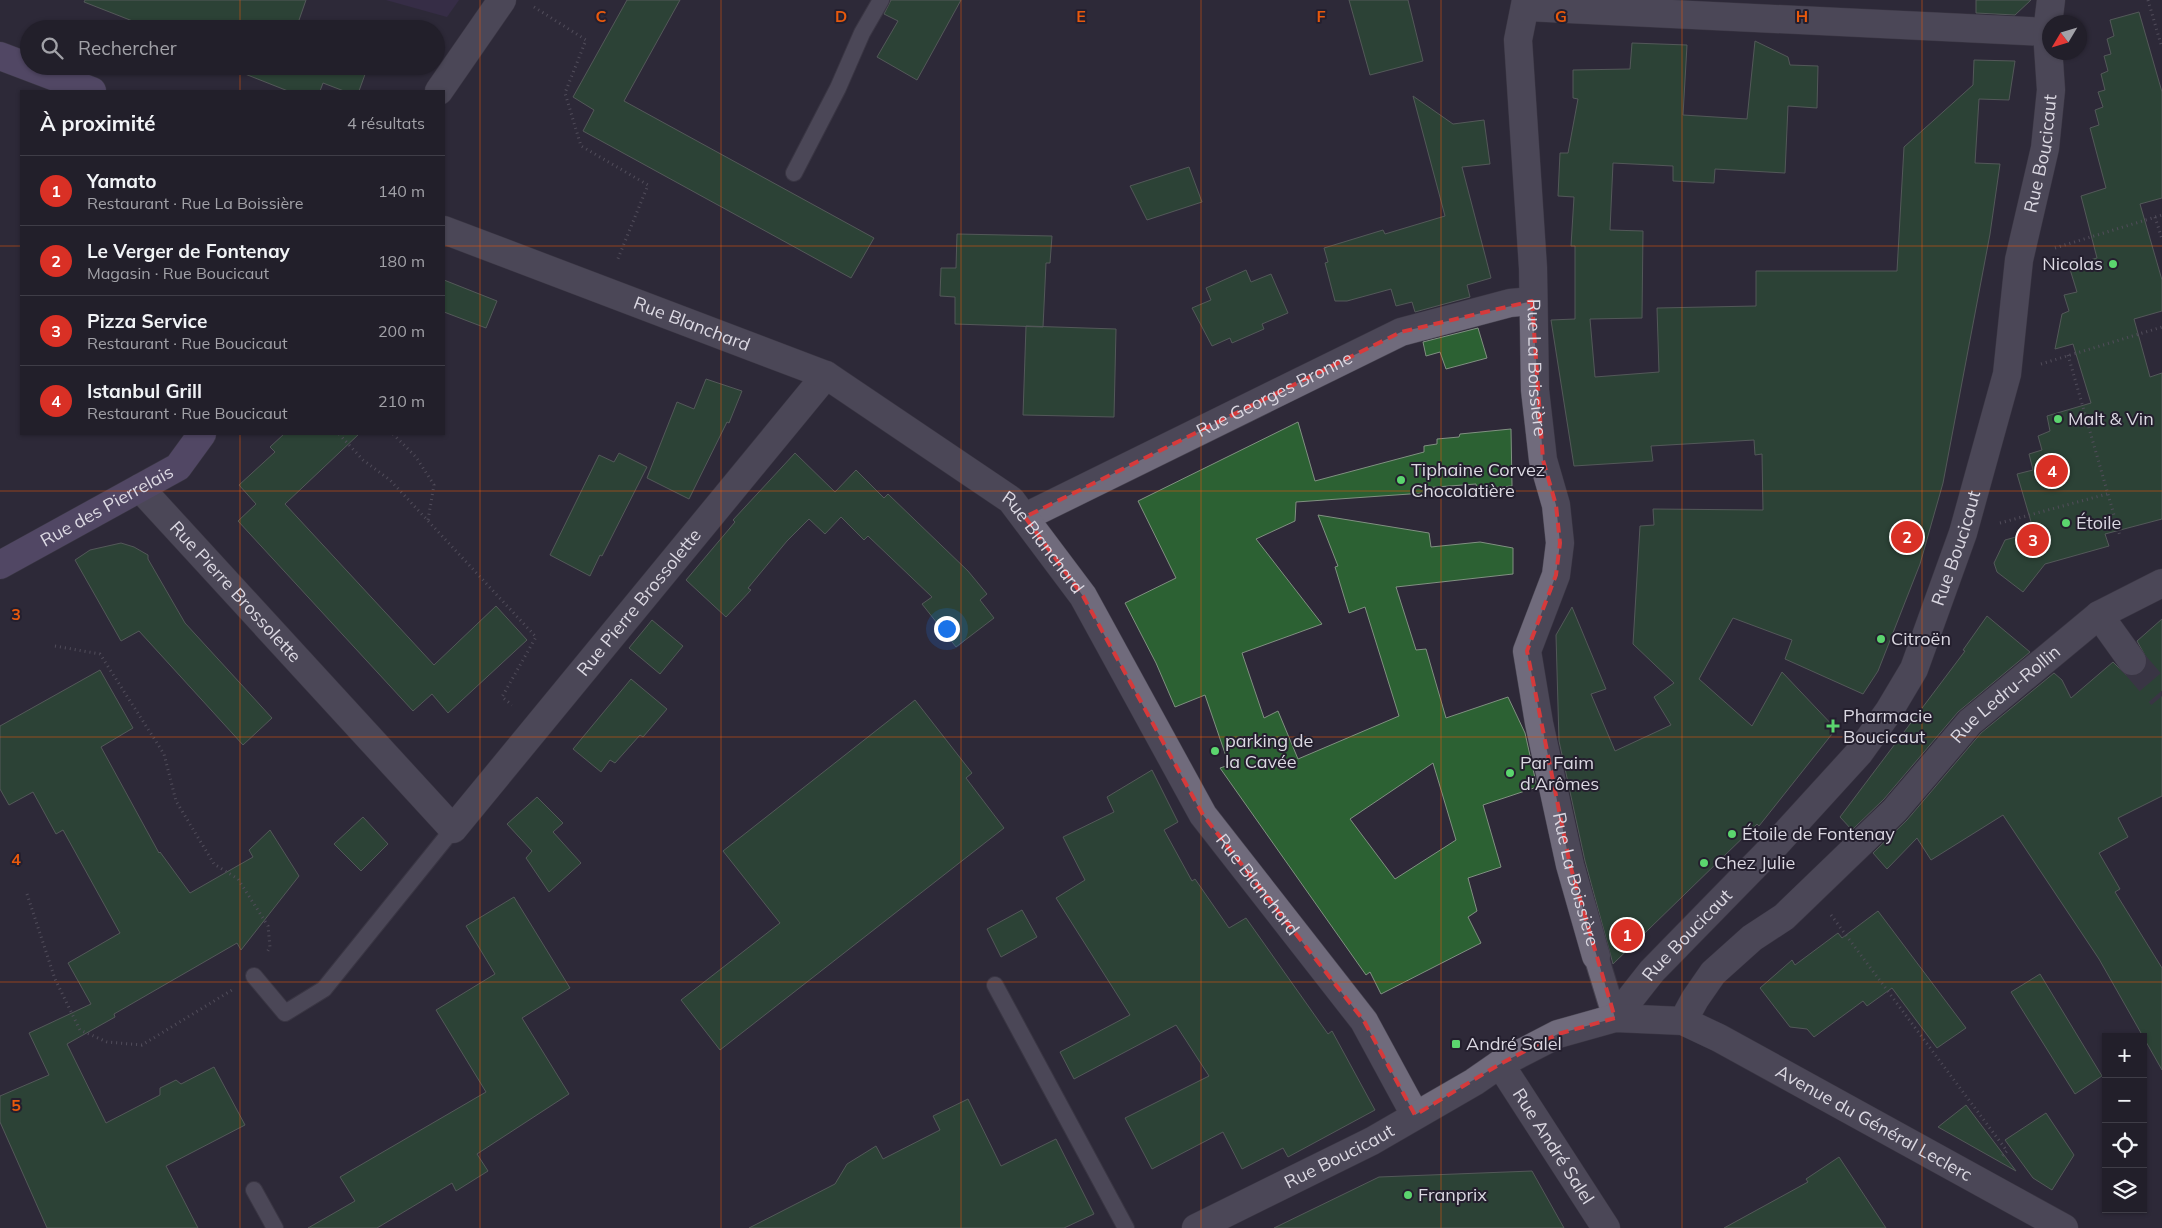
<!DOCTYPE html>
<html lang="fr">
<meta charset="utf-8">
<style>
:root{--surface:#221f2a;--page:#2e2c36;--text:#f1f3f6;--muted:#a2a2a8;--line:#3f3d47;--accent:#d93025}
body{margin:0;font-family:Mulish,sans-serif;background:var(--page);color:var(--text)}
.controls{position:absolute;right:15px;bottom:15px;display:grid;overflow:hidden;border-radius:0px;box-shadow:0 1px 4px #0004}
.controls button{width:45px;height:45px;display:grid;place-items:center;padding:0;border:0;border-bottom:1px solid var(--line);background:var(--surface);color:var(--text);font:25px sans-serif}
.compass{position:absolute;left:2042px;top:15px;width:45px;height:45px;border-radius:50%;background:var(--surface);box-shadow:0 1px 4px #0004;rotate:232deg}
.you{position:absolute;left:946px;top:628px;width:18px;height:18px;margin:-12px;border:4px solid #fff;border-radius:50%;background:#1a73e8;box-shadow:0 0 0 8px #1a73e833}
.badge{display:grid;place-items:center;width:32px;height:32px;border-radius:50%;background:var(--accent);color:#fff;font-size:16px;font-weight:700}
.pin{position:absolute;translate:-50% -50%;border:2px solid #fff;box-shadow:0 1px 5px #0006}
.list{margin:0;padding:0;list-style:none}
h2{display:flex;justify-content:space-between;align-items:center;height:65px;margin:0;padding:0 20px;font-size:21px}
h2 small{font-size:16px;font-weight:400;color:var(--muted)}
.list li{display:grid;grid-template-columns:32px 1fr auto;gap:15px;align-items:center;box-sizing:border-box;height:70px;padding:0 20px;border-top:1px solid var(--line)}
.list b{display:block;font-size:19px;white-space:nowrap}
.list p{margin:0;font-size:16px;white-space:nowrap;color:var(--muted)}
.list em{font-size:16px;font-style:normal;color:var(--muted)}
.icon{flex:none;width:28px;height:28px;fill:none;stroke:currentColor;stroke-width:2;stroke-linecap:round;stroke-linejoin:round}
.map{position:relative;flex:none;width:2162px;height:1228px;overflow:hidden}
.search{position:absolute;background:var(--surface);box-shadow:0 1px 4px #0004;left:20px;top:20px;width:425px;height:55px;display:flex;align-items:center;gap:12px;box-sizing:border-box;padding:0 18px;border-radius:28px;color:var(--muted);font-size:19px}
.panel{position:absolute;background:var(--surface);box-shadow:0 1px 4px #0004;left:20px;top:90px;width:425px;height:345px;border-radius:0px}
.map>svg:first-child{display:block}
.green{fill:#403158}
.building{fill:#2c6133;stroke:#809081;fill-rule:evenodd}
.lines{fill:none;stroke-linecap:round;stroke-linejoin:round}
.minor-tunnel{stroke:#484352;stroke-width:28;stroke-dasharray:28 14;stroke-linecap:butt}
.service-casing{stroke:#494552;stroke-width:18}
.pedestrian-casing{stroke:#494552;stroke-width:26}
.minor-casing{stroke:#494552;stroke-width:29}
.tertiary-casing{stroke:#494552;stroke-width:29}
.secondary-casing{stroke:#494552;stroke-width:29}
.path{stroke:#7a7683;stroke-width:3;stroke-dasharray:1 4;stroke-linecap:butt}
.service{stroke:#706b7c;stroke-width:16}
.pedestrian{stroke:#706b7c;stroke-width:24}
.minor{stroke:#706b7c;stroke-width:28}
.tertiary{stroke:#706b7c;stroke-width:28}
.secondary{stroke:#7d6c9a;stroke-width:28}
.marked{fill:none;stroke:#d63a3b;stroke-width:4;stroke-dasharray:10 6;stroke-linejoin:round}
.grid{fill:none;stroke:#e8590c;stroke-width:1;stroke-opacity:0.55}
.poi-dot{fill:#5bd56e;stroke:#241f2e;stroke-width:2}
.labels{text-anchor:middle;stroke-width:4;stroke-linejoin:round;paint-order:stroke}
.street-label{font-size:18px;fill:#dbd8e2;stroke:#241f2e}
.poi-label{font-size:18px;fill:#dbd8e2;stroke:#241f2e;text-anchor:start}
.grid-label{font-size:16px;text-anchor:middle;font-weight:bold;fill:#e8590c;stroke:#241f2e;stroke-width:4;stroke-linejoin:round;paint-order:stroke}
</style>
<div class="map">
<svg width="2162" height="1228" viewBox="0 0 2162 1228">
<rect width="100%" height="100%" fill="#2e2938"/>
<path class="green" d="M386 0H459L447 17Z"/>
<path class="building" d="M85 0H306L298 23 315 29H153L84 2Z
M627 0H680L624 101 874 238 851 278 583 131 594 110 573 97Z
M891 0H961L917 80 877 57 898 21 884 14Z
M1349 0H1408L1423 61 1370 75Z
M1976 0H2031L2015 15 1976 13Z
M2139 12 2162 92V198L2140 204 2162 280V311L2134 319 2150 377 2162 373V519L2105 534 2109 546 2045 564 2023 592 1997 572 1994 563 2005 540 2034 532 2017 474 2033 470 2029 454 2042 450 2038 436 2050 431 2047 416 2091 403 2073 344 2055 349 2062 314 2069 311 2064 295 2077 292 2069 266 2097 258 2081 196 2106 188 2090 128 2099 125 2095 110 2103 107 2098 92 2105 90 2101 74 2108 71 2104 56 2111 54 2107 39 2114 36 2110 20Z
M1755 41 1788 57 1790 65 1818 66 1817 108 1788 106 1785 173 1715 169 1714 183 1673 181V166L1613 163 1610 230 1643 231 1642 318 1590 319 1595 377 1659 372 1657 308 1756 306V271H1897L1904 147 1973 85 1974 60 2015 61 2009 100 1979 99 1975 163 2000 164 1990 234 1943 483 1920 564 1878 671 1863 694 1785 659 1792 640 1733 618 1699 679 1752 726 1782 672 1836 729 1759 826 1757 824 1613 964 1585 861 1559 741 1556 635 1572 607 1606 689 1591 694 1615 751 1671 725 1654 697 1674 683 1633 644 1640 526 1654 525 1653 509 1763 510 1762 454 1755 455 1754 440 1651 446 1653 461 1574 466 1551 320 1575 319V246H1571L1574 197 1558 196 1560 153H1568L1578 99 1573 98V70L1630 69 1632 43 1687 45 1683 115 1747 119Z
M248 66H368L359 91H344L323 83 320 91H288L245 74Z
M1413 96 1453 124 1484 120 1490 164 1462 167 1491 278 1467 285 1470 297 1415 312 1412 302 1396 306 1391 289 1347 301H1335L1325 263 1328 262 1324 248 1383 230 1385 234 1445 216Z
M1189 167 1202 202 1147 220 1130 186Z
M957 234 1052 236 1050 263H1046L1043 327 955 324V297L940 296 941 268H956Z
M1246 270 1251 282 1271 274 1288 313 1262 324 1264 329 1232 343 1230 338 1212 346 1192 308 1211 300 1206 288Z
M444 280 497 301 486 328 444 312Z
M1026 326 1116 329 1114 417 1023 415Z
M1478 328 1487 358 1446 369 1440 352 1426 356 1423 342Z
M706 379 742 391 729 423 727 422 689 499 647 478 677 402 694 409Z
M1298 422 1315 481 1424 452V446L1437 444V439L1459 437 1460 434 1511 429 1512 486 1477 489 1476 484 1423 488 1424 493 1296 502 1295 521 1256 539 1322 624 1242 653 1264 718 1278 711 1298 759 1399 716 1365 607 1349 613 1335 567 1338 566 1318 515 1429 533 1431 547 1480 542 1513 548V574L1396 587 1416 650 1426 649 1446 718 1508 697 1525 733 1537 787 1483 805 1501 867 1468 878 1477 911 1468 917 1481 943 1381 994 1370 972 1366 975 1220 768 1229 765 1205 695 1175 707 1156 663 1125 603 1176 578 1138 501ZM1433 763 1456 840 1395 879 1350 819Z
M284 434H359L285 504 434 665 496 606 527 640 448 713 432 694 413 711 238 521 256 504 239 485 275 452 270 447Z
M619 453 647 467 602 556 600 555 590 576 550 555 599 455 614 462Z
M795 453 835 492 856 470 884 498 888 494 968 571 987 594 980 600 994 618 956 647 922 604 932 597 868 536 864 540 841 517 825 534 809 519 787 541 748 588 751 590 726 617 686 580 735 522 733 520Z
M121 543 134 547 148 555V559L185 623 272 718 243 745 139 631 121 641 75 560 90 550Z
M1987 616 2030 652 1958 712 1884 799 1852 830 1840 817 1965 651 1963 650Z
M2162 619V796L2118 818 2128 837 2099 853 2120 889 2115 892 2162 968V1070L2099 959 2003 815 1931 860 1917 838 1887 869 1873 853 1907 820 1981 733 2054 673 2062 680 2071 698 2113 662 2126 675 2134 676 2141 673 2146 667 2147 659 2137 641Z
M652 620 683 646 660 674 629 648Z
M100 670 133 728 101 747 159 853 160 852 190 893 253 857 249 850 270 830 299 876 241 950 237 943 114 1014 115 1017 67 1044 106 1123 160 1095V1088L176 1080 181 1084 214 1067 245 1125 166 1166 198 1228H47L0 1122V1096L49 1075 29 1033 91 1004 68 963 120 933 63 830 56 834 33 792 9 805 0 789V726Z
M631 679 667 709 643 737 640 735 615 763 610 760 601 772 573 749Z
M915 700 972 773 966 778 1004 828 720 1050 681 1000 780 923 723 851Z
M1152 770 1178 822 1164 830 1192 881 1195 879 1229 928 1246 918 1328 1034 1332 1031 1375 1110 1288 1157 1283 1148 1242 1169 1223 1132 1152 1169 1125 1118 1209 1076 1176 1025 1074 1079 1060 1052 1130 1015 1056 898 1085 880 1063 837 1114 812 1107 797Z
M537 797 563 823 553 832 581 863 549 892 526 858 532 851 507 824Z
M363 817 388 844 361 871 334 844Z
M514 897 570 988 522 1018 569 1094 477 1154 488 1171 456 1191 452 1183 377 1228H308L355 1201 340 1177 486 1092 436 1010 495 974 466 926Z
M1022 910 1037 937 1001 957 987 929Z
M1878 911 1966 1028 1937 1048 1892 988 1867 1006 1863 1001 1814 1037 1807 1029 1790 1027 1760 988 1792 960 1795 965 1838 933 1842 938Z
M2040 974 2102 1076 2075 1094 2011 992Z
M968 1099 1001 1166 1056 1139 1094 1214 1064 1228H749L835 1184 847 1164 876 1146 883 1159 940 1130 933 1116Z
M1966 1105 2016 1171 1938 1127Z
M2046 1113 2074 1155 2052 1190 2033 1178 2005 1140Z
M1839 1157 1886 1228H1724L1808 1182 1806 1179Z
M1532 1171 1564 1228H1274L1379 1177Z"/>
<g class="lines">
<path class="minor-tunnel" d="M2132 661 2162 696"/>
<defs>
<path id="service" d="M794 173 838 88 862 33 881 0
M254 976 285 1013 324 989 453 829
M995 985 1126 1228
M254 1190 275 1228"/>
<path id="pedestrian" d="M1596 956 1615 1018"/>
<g id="minor">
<path id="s1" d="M1526 0 1518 40 1533 268 1535 390 1543 460 1556 505 1560 543 1556 575 1527 651 1539 723 1570 865 1596 956"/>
<path d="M1526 7 2047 32"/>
<path id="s2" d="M140 488 453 829 826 375"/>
<path id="s3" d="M1025 517 1401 332 1510 303 1532 301"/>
<path d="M2099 615 2132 661"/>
<path id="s4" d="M1615 1018 1652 971 1776 844 1859 753 1889 711 1914 669 1963 533 2007 374 2019 260 2045 148 2051 90 2047 32 2051 0"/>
<path id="s5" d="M1500 1064 1606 1228"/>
</g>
<g id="tertiary">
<path d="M439 91 502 0"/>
<path id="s6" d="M444 230 826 375 1011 500 1083 596 1203 815 1364 1021 1415 1115"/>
<path id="s7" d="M1683 1021 1695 999 1713 973 1752 938 1784 917 1895 810 1970 722 2099 615 2162 583"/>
<path id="s8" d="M1196 1228 1372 1141 1474 1082 1500 1064 1558 1034 1615 1018 1683 1021 1719 1038 2064 1228"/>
</g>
<g id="secondary">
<path d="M0 56 92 91"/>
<path id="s9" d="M0 565 178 467 202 434"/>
</g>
</defs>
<use href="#service" class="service-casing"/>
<use href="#pedestrian" class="pedestrian-casing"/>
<use href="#minor" class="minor-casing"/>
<use href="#tertiary" class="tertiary-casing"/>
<use href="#secondary" class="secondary-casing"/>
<path class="path" d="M2148 0 2162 48
M534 7 586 40 565 93 581 146 648 185 617 261
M2155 217 2162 239
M2055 248 2162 215
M2068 355 2120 536
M2041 364 2162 327
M339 434 363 460 390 480 536 637 502 697 512 705
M393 434 416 457 434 485 428 520
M2000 523 2107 494
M55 646 100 654 164 754 176 801 214 864 238 879 268 926 270 947 266 954
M27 894 55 979 80 1030 107 1042 142 1045 232 990
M1831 915 2007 1151 2002 1156"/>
<use href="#service" class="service"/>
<use href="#pedestrian" class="pedestrian"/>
<use href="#minor" class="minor"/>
<use href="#tertiary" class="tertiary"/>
<use href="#secondary" class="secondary"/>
</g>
<path d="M0 0H2162V1228H0ZM1532 301 1543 460 1556 505 1560 543 1556 575 1527 651 1570 865 1615 1018 1558 1034 1500 1064 1415 1115 1364 1021 1203 815 1083 596 1025 517 1401 332Z" fill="#2e2938" fill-opacity=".55" fill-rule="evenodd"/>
<path class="marked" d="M1532 301 1543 460 1556 505 1560 543 1556 575 1527 651 1570 865 1615 1018 1558 1034 1500 1064 1415 1115 1364 1021 1203 815 1083 596 1025 517 1401 332Z"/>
<path class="grid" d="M240 0V29M480 0V1228M721 0V1228M961 0V1228M1201 0V1228M1441 0V1228M1682 0V1228M1922 0V1228M240 66V91M0 246H21M444 246H2162M240 434V1228M0 491H2162M0 737H2162M0 982H2162"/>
<g class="poi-dot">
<circle cx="2113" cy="264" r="5"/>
<circle cx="2058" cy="419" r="5"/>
<circle cx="1401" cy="480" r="5"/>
<circle cx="2066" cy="523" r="5"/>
<circle cx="1881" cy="639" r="5"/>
<path d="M1830.5 718.5h5v5h5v5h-5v5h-5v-5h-5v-5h5z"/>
<circle cx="1215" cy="751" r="5"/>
<circle cx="1510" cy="773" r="5"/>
<circle cx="1732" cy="834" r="5"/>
<circle cx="1704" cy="863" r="5"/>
<rect x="1451" y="1039" width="10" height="10" rx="2.5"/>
<circle cx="1408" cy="1195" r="5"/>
</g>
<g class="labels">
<g class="street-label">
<text dy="6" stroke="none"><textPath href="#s4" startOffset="994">Rue Boucicaut</textPath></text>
<text dy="6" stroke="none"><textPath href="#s6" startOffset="265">Rue Blanchard</textPath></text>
<text dy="6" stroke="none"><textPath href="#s1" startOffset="369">Rue La Boissière</textPath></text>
<text dy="6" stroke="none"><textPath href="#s3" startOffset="278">Rue Georges Bronne</textPath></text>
<text dy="6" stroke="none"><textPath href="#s9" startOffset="122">Rue des Pierrelais</textPath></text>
<text dy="6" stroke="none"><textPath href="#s6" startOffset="685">Rue Blanchard</textPath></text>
<text dy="6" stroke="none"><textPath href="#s4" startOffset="589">Rue Boucicaut</textPath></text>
<text dy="6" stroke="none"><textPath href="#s2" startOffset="141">Rue Pierre Brossolette</textPath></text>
<text dy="6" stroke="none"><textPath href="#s2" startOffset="756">Rue Pierre Brossolette</textPath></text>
<text dy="6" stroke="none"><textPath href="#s7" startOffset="462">Rue Ledru-Rollin</textPath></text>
<text dy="6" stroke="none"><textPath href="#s1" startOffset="894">Rue La Boissière</textPath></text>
<text dy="6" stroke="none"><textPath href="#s6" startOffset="1090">Rue Blanchard</textPath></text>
<text dy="6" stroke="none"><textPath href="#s4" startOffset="110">Rue Boucicaut</textPath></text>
<text dy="6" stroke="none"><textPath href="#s8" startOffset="755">Avenue du Général Leclerc</textPath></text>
<text dy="6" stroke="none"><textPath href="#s5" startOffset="98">Rue André Salel</textPath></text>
<text dy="6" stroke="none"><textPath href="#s8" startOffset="160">Rue Boucicaut</textPath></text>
</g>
<g class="poi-label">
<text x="2103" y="270" text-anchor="end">Nicolas</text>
<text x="2068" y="425">Malt &amp; Vin</text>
<text x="1411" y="476">Tiphaine Corvez<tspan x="1411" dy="21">Chocolatière</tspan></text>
<text x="2076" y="529">Étoile</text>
<text x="1891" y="645">Citroën</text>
<text x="1843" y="722">Pharmacie<tspan x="1843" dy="21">Boucicaut</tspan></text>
<text x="1225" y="747">parking de<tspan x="1225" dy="21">la Cavée</tspan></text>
<text x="1520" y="769">Par Faim<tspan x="1520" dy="21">d'Arômes</tspan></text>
<text x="1742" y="840">Étoile de Fontenay</text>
<text x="1714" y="869">Chez Julie</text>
<text x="1466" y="1050">André Salel</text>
<text x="1418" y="1201">Franprix</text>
</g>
</g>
<g class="grid-label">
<text x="601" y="22">C</text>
<text x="841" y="22">D</text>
<text x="1081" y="22">E</text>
<text x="1321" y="22">F</text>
<text x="1561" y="22">G</text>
<text x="1802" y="22">H</text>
<text x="16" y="620">3</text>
<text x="16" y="865">4</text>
<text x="16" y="1111">5</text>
</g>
</svg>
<div class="controls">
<button>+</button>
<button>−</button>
<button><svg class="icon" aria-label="locate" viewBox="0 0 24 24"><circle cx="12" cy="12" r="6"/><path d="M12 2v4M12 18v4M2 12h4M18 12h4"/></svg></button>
<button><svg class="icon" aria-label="layers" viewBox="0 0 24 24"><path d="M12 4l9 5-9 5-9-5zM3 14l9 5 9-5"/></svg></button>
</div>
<svg class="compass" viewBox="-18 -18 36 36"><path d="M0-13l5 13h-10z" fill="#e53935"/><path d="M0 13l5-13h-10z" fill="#a2a2a8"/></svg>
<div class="you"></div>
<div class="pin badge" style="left:1627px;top:935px">1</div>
<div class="pin badge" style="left:1907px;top:537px">2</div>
<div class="pin badge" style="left:2033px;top:540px">3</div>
<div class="pin badge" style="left:2052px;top:471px">4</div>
<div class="search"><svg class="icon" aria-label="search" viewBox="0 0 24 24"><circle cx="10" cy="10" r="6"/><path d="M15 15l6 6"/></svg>Rechercher</div>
<section class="panel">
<h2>À proximité<small>4 résultats</small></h2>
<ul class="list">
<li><span class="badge">1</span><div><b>Yamato</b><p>Restaurant · Rue La Boissière</p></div><em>140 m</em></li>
<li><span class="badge">2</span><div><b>Le Verger de Fontenay</b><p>Magasin · Rue Boucicaut</p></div><em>180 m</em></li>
<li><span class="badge">3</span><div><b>Pizza Service</b><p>Restaurant · Rue Boucicaut</p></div><em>200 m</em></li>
<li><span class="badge">4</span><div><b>Istanbul Grill</b><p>Restaurant · Rue Boucicaut</p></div><em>210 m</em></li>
</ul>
</section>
</div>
